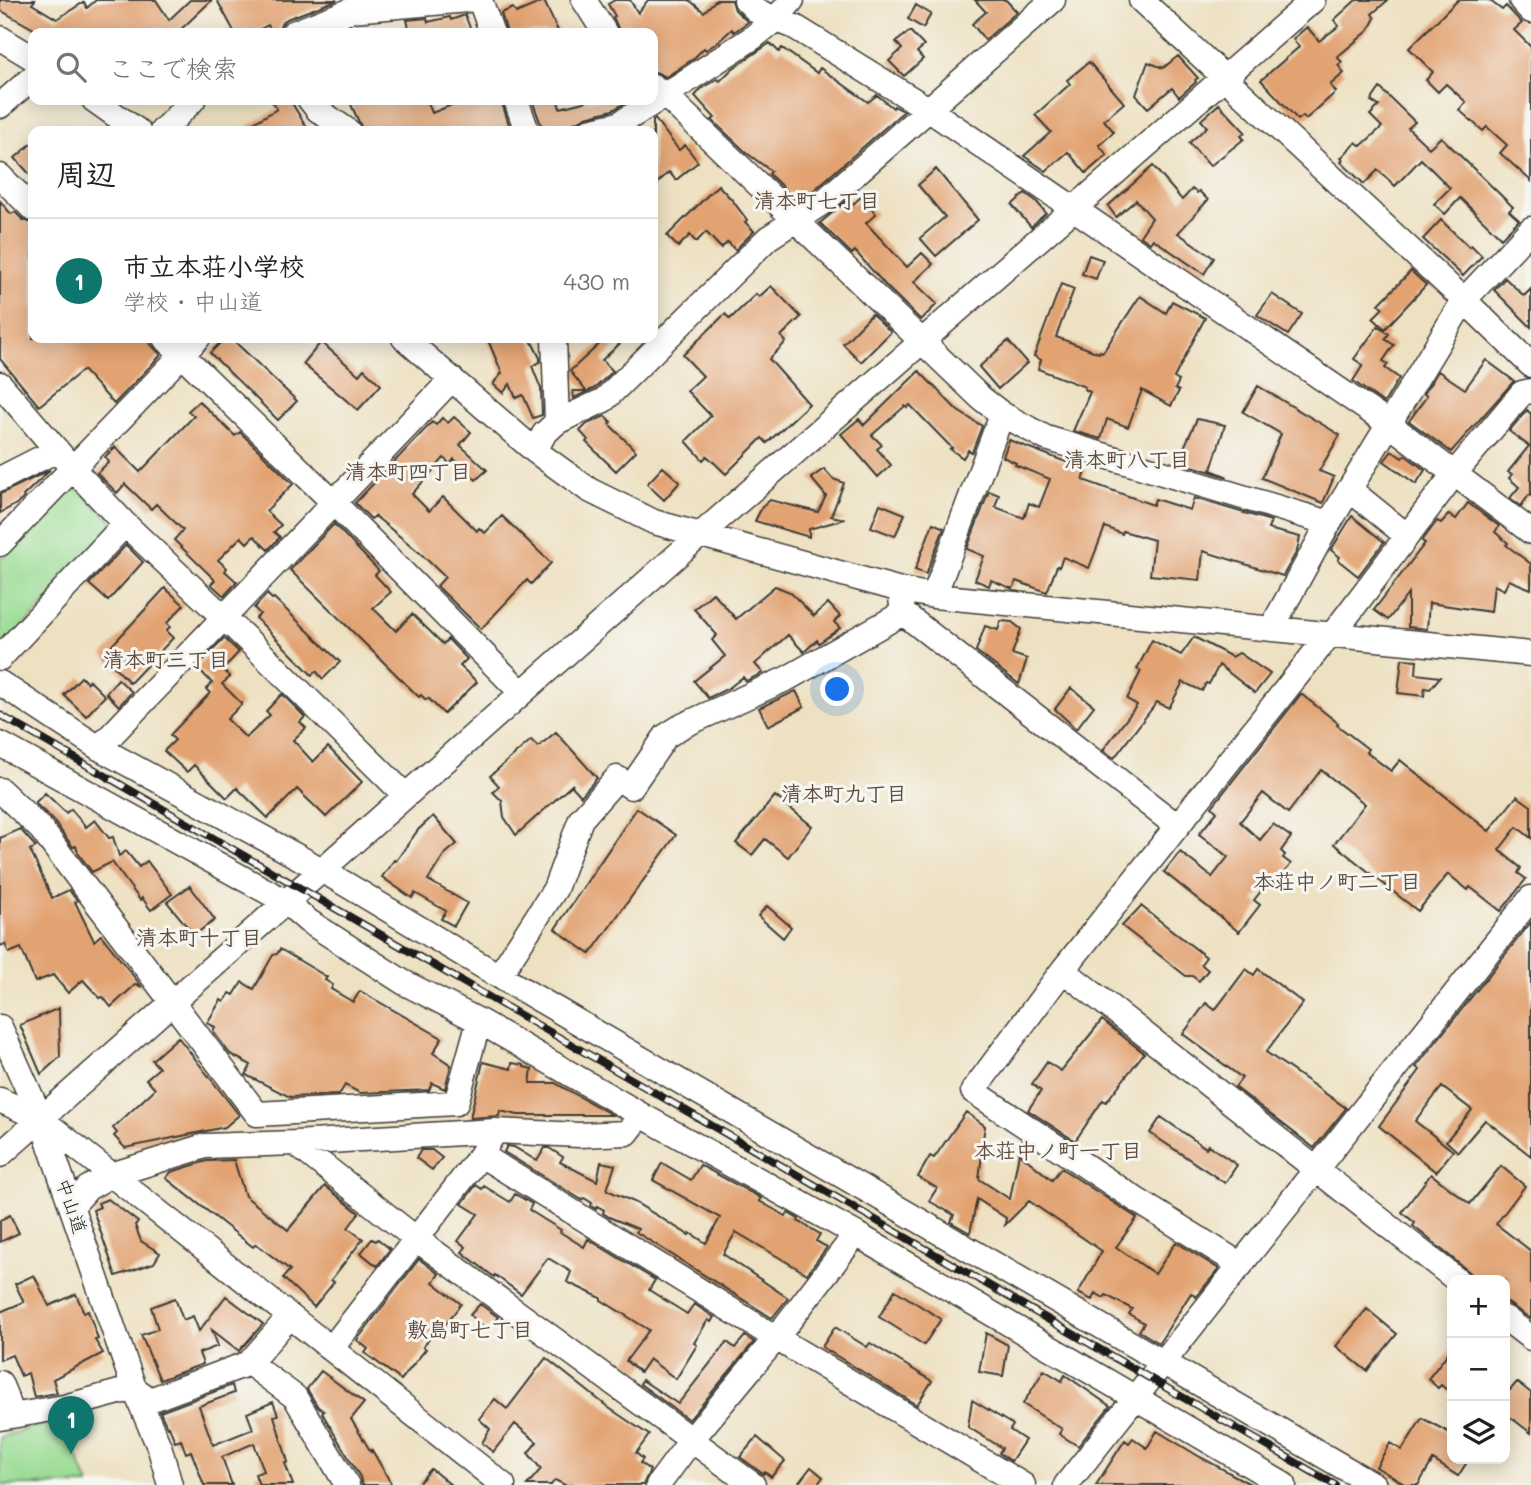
<!DOCTYPE html>
<html lang="ja">
<meta charset="utf-8">
<style>
:root{--surface:#fff;--page:#f2f2f2;--text:#202124;--muted:#757577;--line:#e0e0e0;--accent:#0f766e}
body{margin:0;font-family:Mali,"Klee One",sans-serif;background:var(--page);color:var(--text)}
.controls{position:absolute;right:21px;bottom:21px;display:grid;overflow:hidden;border-radius:14px;box-shadow:0 4px 18px #0003}
.controls button{width:63px;height:63px;display:grid;place-items:center;padding:0;border:0;border-bottom:2px solid var(--line);background:var(--surface);color:var(--text);font:35px sans-serif}
.you{position:absolute;left:838px;top:690px;width:24px;height:24px;margin:-18px;border:5px solid #fff;border-radius:50%;background:#1a73e8;box-shadow:0 0 0 10px #1a73e833}
.badge{display:grid;place-items:center;width:46px;height:46px;border-radius:50%;background:var(--accent);color:#fff;font-size:23px;font-weight:700}
.pin{position:absolute;translate:-50% -58px;filter:drop-shadow(0 2px 4px #0008)}
.pin::after{content:'';position:absolute;top:37px;width:24px;height:21px;background:inherit;clip-path:polygon(0 0,100% 0,50% 100%)}
.list{margin:0;padding:0;list-style:none}
h2{display:flex;justify-content:space-between;align-items:center;height:91px;margin:0;padding:0 28px;font-size:30px}
h2 small{font-size:23px;font-weight:400;color:var(--muted)}
.list li{display:grid;grid-template-columns:46px 1fr auto;gap:21px;align-items:center;box-sizing:border-box;height:126px;padding:0 28px;border-top:2px solid var(--line)}
.list b{display:block;font-size:26px;white-space:nowrap}
.list p{margin:0;font-size:23px;white-space:nowrap;color:var(--muted)}
.list em{font-size:23px;font-style:normal;color:var(--muted)}
.icon{flex:none;width:38px;height:38px;fill:none;stroke:currentColor;stroke-width:2;stroke-linecap:round;stroke-linejoin:round}
.map{position:relative;flex:none;width:1531px;height:1485px;overflow:hidden}
.search{position:absolute;background:var(--surface);box-shadow:0 4px 18px #0003;left:28px;top:28px;width:630px;height:77px;display:flex;align-items:center;gap:18px;box-sizing:border-box;padding:0 24px;border-radius:14px;color:var(--muted);font-size:26px}
.panel{position:absolute;background:var(--surface);box-shadow:0 4px 18px #0003;left:28px;top:126px;width:630px;height:217px;border-radius:14px}
.map>svg:first-child{display:block}
.green{fill:#99dc93;stroke:#5a7c58;stroke-width:2}
.building{fill:#e2a271}
.lines{fill:none;stroke-linecap:round;stroke-linejoin:round}
.minor-casing{stroke:#3c3a35;stroke-width:27}
.minor{stroke:#fff;stroke-width:24}
.rail-casing{stroke:#1c1c1c;stroke-width:8}
.rail{stroke:#f6f6f2;stroke-width:5;stroke-dasharray:16;stroke-linecap:butt}
.labels{text-anchor:middle;stroke-width:6;stroke-linejoin:round;paint-order:stroke}
.street-label{font-size:19px;fill:#1c1c1c;stroke:#f6f6f2}
.neighbourhood-label{font-size:21px;font-weight:bold;fill:#614b3a;stroke:#f6f6f2}
</style>
<div class="map">
<svg width="1531" height="1485" viewBox="0 0 1531 1485">
<rect width="100%" height="100%" fill="#f6f6f2"/>
<filter id="ink" filterUnits="userSpaceOnUse"><feTurbulence type="fractalNoise" baseFrequency=".0143" numOctaves="2"/><feDisplacementMap in="SourceGraphic" scale="14" xChannelSelector="R" yChannelSelector="G"/><feConvolveMatrix kernelMatrix="1 2 1 2 8 2 1 2 1" color-interpolation-filters="sRGB"/></filter>
<filter id="wash" filterUnits="userSpaceOnUse"><feTurbulence type="fractalNoise" baseFrequency=".00686" numOctaves="4" result="noise"/><feDisplacementMap in="SourceGraphic" scale="28" xChannelSelector="R" yChannelSelector="G"/><feGaussianBlur stdDeviation="1.57" result="paint"/><feColorMatrix in="noise" values="0 0 0 0 0 0 0 0 0 0 0 0 0 0 0 0 0 1.4 0 .05"/><feComposite in="paint" operator="in"/></filter>
<g filter="url(#wash)">
<rect width="100%" height="100%" fill="#eee1c2"/>
<path class="green" d="M72 484 117 525 0 652V560Z
M61 1419 89 1485H0V1437Z"/>
<g id="blocks">
<path class="building" d="M0 0H35L32 4 57 19 84 2 87 8 96 0H156L169 20 190 0H212L177 33H41L0 10Z
M217 0H337L287 19 281 24 278 33H272L268 25 253 33H235Z
M615 0H630L638 13 648 0H689L704 12 716 0H732L735 10 748 22 734 32 732 29 718 42 706 50 704 48 693 59 666 77 653 71V33H620L613 17 615 16 608 4Z
M975 0H1006L1017 12 985 40 972 24 986 12Z
M1356 0H1388L1372 14 1375 18 1368 31 1337 57 1342 62 1338 65 1344 73 1330 85 1336 92 1306 119 1303 116 1298 120 1261 80 1299 47 1293 39 1307 27 1319 41 1339 26 1334 20Z
M1458 0H1489L1502 10 1506 6 1522 23 1514 30 1531 47V181L1500 153 1507 145 1487 127 1483 131 1459 110 1466 102 1446 84 1438 92 1426 80 1433 72 1409 48Z
M544 1 559 33H507L501 13 513 8 516 13Z
M916 5 931 14 923 28 908 19Z
M465 15 472 33H401L400 31 409 28 407 20 427 18 428 22 450 17 451 20Z
M910 31 924 46 917 52 923 59 904 76 889 61 902 49 896 42Z
M770 43 779 52 782 48 817 73 820 68 868 102 877 95 893 108 894 106 904 111 813 191 797 201 769 174 771 171 748 154 712 120 715 118 695 96 701 89 717 79 720 81 732 69Z
M1178 56 1198 78 1195 80 1196 82 1179 97 1172 88 1148 108 1136 95 1148 62 1163 68Z
M1089 62 1124 103 1104 120 1114 132 1099 145 1107 155 1086 173 1068 152 1046 171 1024 156 1051 132 1035 115 1070 84 1067 80Z
M1380 88 1415 122 1408 128 1429 148 1441 137 1513 207 1509 211 1519 220 1501 238 1460 198 1445 214 1434 204 1450 188 1421 159 1395 186 1378 170 1364 184 1341 162 1343 160 1341 158 1356 142 1361 146 1382 127 1370 115 1379 106 1371 101Z
M271 100H290L309 131H240L277 109Z
M349 100H427L432 113 464 100H501L511 131H363Z
M532 100H561L558 102 560 108 591 100H630L613 110 586 117 577 122 553 130 552 127 543 130Z
M1219 104 1245 132 1241 136 1244 139 1210 166 1189 143 1207 127 1201 120Z
M655 119 679 150 685 145 698 162 676 180 669 172 653 187V120Z
M33 142V178L15 158Z
M1153 166 1182 200 1192 189 1197 193 1199 191 1208 200 1178 233 1214 258 1204 274 1153 239 1150 243 1140 236 1152 218 1136 200 1116 217 1108 206Z
M936 169 978 220 936 256 920 238 945 217 918 185Z
M718 185 732 200 747 220 745 222 754 231 735 250 728 242 721 248 706 232 696 242 690 235 678 247 667 236Z
M1025 193 1036 201 1046 213 1031 227 1012 205Z
M861 197 876 214 866 223 907 267 922 253 933 264 914 282 937 304 921 320 887 287 855 251 852 254 820 223 849 199 853 204Z
M0 201 11 214 15 212 23 220 33 223V338H145L161 355 114 404 83 370 39 406 0 359Z
M1441 220 1469 247 1471 245 1482 256 1463 276 1423 239Z
M1089 255 1103 260 1096 279 1082 274Z
M1411 271 1426 285 1385 329 1373 318 1383 308 1379 304Z
M1505 278 1524 296 1531 289V327L1494 290Z
M1061 284 1074 289 1056 337 1099 353 1100 351 1103 352 1140 296 1166 313 1172 301 1205 318 1174 378 1179 381 1175 389 1179 391 1171 406 1142 390 1128 427 1107 419 1101 439 1073 431 1090 392 1084 389 1085 387 1038 369 1041 360 1034 356Z
M771 286 801 317 781 336 786 342 769 359 809 404 767 443 762 438 726 474 707 456 703 460 686 441 711 416 687 391 703 376 683 355 725 314 730 319 756 294 759 297Z
M1272 294 1302 314 1288 335 1257 315Z
M872 314 891 332 861 362 843 344Z
M1378 326 1389 334 1385 339 1394 345 1383 361 1388 364 1385 368 1399 378 1384 403 1353 381 1363 365 1354 359Z
M225 338H231L297 401 278 420 210 353Z
M487 338H530L540 358V362L532 366 541 389 542 415 533 418 523 395 516 398 510 384 503 393 493 384 502 373Z
M606 338H626L602 360 613 371 595 388 574 398 573 391H586L570 371Z
M1008 341 1027 363 998 389 979 367Z
M321 342 359 375 364 369 381 385 358 410 303 364Z
M1486 360 1514 381 1451 452 1409 421 1427 396 1424 394 1438 371 1465 389Z
M919 371 958 411 982 426 972 452 968 450 963 458 950 449 952 448 910 405 907 408 905 406 872 435 882 445 877 449 891 465 878 477 841 434 859 419 864 425Z
M1258 386 1340 435 1319 471 1334 477 1323 503 1262 478 1281 434 1243 412Z
M199 401 235 436 240 432 293 484 266 511 281 525 274 532 280 537 268 550 254 536 247 543 241 537 218 560 227 568 225 571 237 582 224 596 211 584 215 580 174 540 183 530 156 504 151 509 125 484 117 493 97 473 109 462 105 457 115 447 140 472 194 416 188 411Z
M1527 410 1531 414V496L1529 495 1521 506 1510 498 1519 487 1509 478 1512 474 1508 472 1529 446 1509 431Z
M605 416 611 422 609 424 636 451 616 471 586 442 588 440 580 431 587 424Z
M454 417 471 432 460 445 487 470 476 480 454 459 450 464 444 458 412 494 429 511 443 497 477 531 479 528 485 533 502 516 551 563 531 584 527 580 481 629 437 586 445 577 420 553 375 516 371 519 355 503 432 422 436 425 442 418 448 423Z
M1197 419 1225 425 1211 470 1228 477 1182 463 1185 455 1181 454Z
M1009 440 1087 470 1083 480 1153 505 1155 499 1190 510 1194 498 1271 521 1268 529 1300 537 1297 551 1283 576 1203 551 1200 580 1150 575 1154 540 1123 531 1122 534 1105 527 1089 568 1063 557 1059 567 1057 566 1047 592 1016 581 1013 589 991 580 989 586 975 580 984 556 967 549 989 491 999 495 995 507 1024 518 1029 503 1039 507 1050 479 1015 465 1016 463 1003 457Z
M1392 451 1402 458 1405 455 1425 470 1416 484 1384 461Z
M663 467 680 482 664 500 647 484Z
M824 469 833 479 844 483 831 516 845 519 809 529V537L755 521 762 507 770 500 818 512 826 496 811 478Z
M50 470 23 496 24 498 18 503 0 513V494Z
M1468 503 1499 526 1495 532 1508 543 1506 545 1531 564V589L1509 580 1504 590 1494 585 1491 612 1429 603 1427 629 1408 627V594L1388 620 1374 610 1425 543 1422 541 1437 521 1441 523 1449 514 1456 519Z
M880 504 905 514 895 536 871 527Z
M1352 516 1384 542 1358 576 1338 560 1340 557 1331 550Z
M933 523 944 528 926 574 915 570Z
M334 524 379 571 375 575 391 592 373 608 396 631 412 614 443 644 448 639 467 659 460 666 477 682 444 714 428 698 426 700 421 695 419 697 290 570Z
M126 545 143 562 108 601 89 584Z
M775 586 790 592 814 616 828 603 840 616 834 622 840 628 819 643 817 640 804 652 788 635 755 664 763 673 746 681 743 677 729 688 708 698 694 681 725 656 712 640 717 635 694 609 713 593 736 619Z
M165 588 184 605 167 623 170 627 166 631 173 638 130 683 103 655Z
M267 594 272 599 274 598 340 662 323 679 316 671 312 675 256 618 260 614 254 608Z
M1001 621 1012 622 1021 629 1012 654 1027 659 1019 684 976 651 985 626 998 630Z
M1194 637 1232 657 1239 653 1270 674 1255 693 1219 665 1209 684 1206 683 1202 691 1183 682 1169 708 1157 702 1114 758 1103 750 1137 705 1127 699 1141 671 1137 669 1152 640 1181 655Z
M224 638 239 652 223 669 230 677 222 684 242 704 227 719 246 738 270 715 266 711 282 694 305 717 300 722 306 728 293 740 313 762 328 747 362 782 326 817 297 789 268 818 237 788 227 798 194 765 187 772 164 751 175 740 170 735 210 693 206 689 212 683 197 667Z
M1402 659 1417 660 1416 674 1440 677 1430 689 1425 688 1424 696 1398 693Z
M81 677 87 683 89 680 105 696 86 716 64 695Z
M118 679 132 692 119 706 106 693Z
M1071 688 1094 706 1076 729 1055 709Z
M796 691 804 707 768 726 759 708Z
M1301 694 1338 723 1337 725 1368 749 1366 752 1391 771 1400 760 1489 831 1517 796 1531 806V838L1517 827 1499 850 1521 868 1518 873 1526 879 1501 911 1470 887 1468 890 1448 874 1418 911 1400 897 1334 844 1365 804 1321 770 1288 813 1263 793 1240 822 1260 840 1273 824 1291 837 1281 851 1285 855 1283 858 1291 864 1275 884 1270 880 1254 900 1260 905 1239 932 1164 872 1180 852 1212 877 1228 857 1199 834 1217 812 1212 807Z
M556 732 597 778 581 796 572 786 573 784 516 835 504 817 502 801 493 792 499 786 490 776 531 740 538 747Z
M45 793 66 813 71 809 86 827 95 820 109 838 113 837 119 856 126 851 139 867 147 861 172 894 151 910 142 898 140 900 112 862 92 872 78 853 76 846 73 847 53 820 35 803Z
M775 796 812 826 788 857 765 839 752 855 736 843Z
M637 808 676 835 590 954 555 929Z
M433 816 457 844 444 855 428 880 467 903 454 926 441 919 446 911 415 893 412 898 382 877 394 860 396 861 418 830Z
M20 829 36 847 30 850 52 898 69 890 77 901 75 902 94 941 101 935 142 987 136 984 111 1007 103 997 100 998 83 980 68 993 53 975 35 982 21 948 9 953 5 944 0 946V838Z
M190 886 215 920 194 935 167 902Z
M767 906 791 927 783 938 758 916Z
M1141 906 1206 957 1201 964 1208 970 1199 981 1192 976H1186L1122 926Z
M1531 922V1156L1485 1120 1458 1152 1446 1141 1472 1110 1442 1087 1415 1121 1453 1151 1436 1172 1379 1126 1420 1070 1416 1067Z
M280 949 327 977 325 980 333 985 331 989 353 1002 360 991 442 1038 433 1053 451 1065 445 1089 432 1083 429 1090 360 1093 345 1085 339 1095 290 1097 246 1075 251 1065 230 1054 213 1031 215 1027 207 1023 221 1000 224 1002 230 993 234 995 242 982 254 989 273 955 277 954Z
M1246 969 1254 975 1258 969 1303 1003 1266 1052 1346 1108 1314 1148 1235 1087 1242 1078 1183 1034 1206 1003 1215 1010Z
M59 1008 60 1057 41 1074 20 1025Z
M1102 1020 1144 1053 1106 1102 1103 1100 1075 1141 1028 1110 1041 1091 1032 1084 1047 1062 1061 1071Z
M178 1037 239 1115 225 1127 125 1148 114 1136 117 1133 113 1128 155 1089 146 1079 159 1068 152 1060Z
M483 1062 511 1069 512 1063 524 1065V1067L532 1069 530 1083H555L612 1115H518L500 1111 499 1116 470 1118Z
M966 1112 985 1126 983 1139 986 1141 983 1146 979 1179 1010 1199 1019 1153 1052 1180 1061 1168 1137 1218 1116 1247 1155 1274 1176 1242 1219 1269 1196 1297 1191 1293 1159 1343 1139 1331 1144 1323 1129 1314 1132 1309 1106 1295 1104 1298 1095 1293 1092 1300 1078 1293 1102 1251 1029 1201 1005 1225 1006 1218 977 1199 970 1233 951 1222 954 1215 929 1201 937 1188 918 1177 930 1156 934 1158Z
M1161 1117 1206 1148 1208 1145 1237 1165 1225 1183 1150 1133Z
M507 1146 514 1147 537 1161 545 1148H549L563 1157 560 1162 597 1181 601 1162 615 1165 607 1190 636 1203 689 1235 690 1233 706 1243 720 1218 653 1180 662 1163 691 1180 700 1165 761 1198 759 1201 786 1216 788 1213 799 1219 798 1221 820 1234 816 1241 827 1247 807 1274 736 1232 723 1254 788 1298 772 1318 636 1232 638 1229 609 1217 603 1213 604 1210 597 1206 596 1209 591 1206 592 1203 584 1198 582 1200 504 1152Z
M421 1150H432L442 1158 432 1170 416 1158Z
M234 1160 245 1196 288 1230 325 1186 359 1213 348 1228 363 1239 331 1280 334 1282 314 1307 283 1278 290 1270 256 1244 253 1247 166 1178 171 1172 207 1161Z
M1501 1166 1525 1186 1496 1224 1531 1251V1319L1505 1301V1280H1479L1413 1226 1415 1223 1402 1212 1431 1174 1470 1204Z
M476 1185 482 1189 484 1186 510 1202 515 1194 532 1204 529 1210 561 1230 560 1232 584 1247 588 1239 655 1280 649 1290 687 1314 694 1304 714 1317 711 1322 708 1320 694 1343 697 1345 676 1379 649 1359 640 1372 626 1361 649 1330 601 1300V1298L567 1282 571 1272 548 1258 521 1294 495 1275 494 1277 462 1252 466 1247 458 1241 478 1214 462 1204Z
M108 1199 138 1222 135 1225 141 1241 160 1253 154 1263 116 1276 93 1210 100 1207 98 1203Z
M10 1215 19 1233 0 1242V1220Z
M372 1239 376 1241 378 1239 390 1249 377 1266 361 1253Z
M419 1259 439 1274 433 1282 461 1304 444 1326 441 1324 423 1347 426 1349 401 1380 365 1353 368 1349 357 1340Z
M34 1275 49 1306 76 1294 84 1313 88 1311 98 1339 95 1340 103 1353 53 1379 57 1393 34 1397 28 1373 21 1376 12 1355 0 1360V1312L24 1302 15 1284Z
M895 1290 941 1319 924 1345 879 1317Z
M226 1296 263 1324 239 1351 212 1330 218 1346 199 1353 203 1364 160 1380 141 1335 158 1329 151 1307 175 1298 183 1320 193 1316 199 1331Z
M480 1304 498 1317 488 1330 470 1315Z
M1367 1309 1397 1334 1367 1371 1336 1346Z
M835 1327 867 1347 870 1343 932 1381 917 1405 822 1347Z
M986 1333 1008 1345 1003 1376 979 1372Z
M745 1336 754 1342 689 1420 640 1384 642 1380 678 1404 727 1342 735 1348Z
M1452 1348V1394L1441 1385 1438 1388 1428 1379Z
M546 1358 609 1408 649 1435 636 1453 643 1459 640 1463 650 1470 643 1485H565L555 1480 551 1485H527L541 1469 528 1453 537 1442 515 1424 493 1452 482 1443 490 1429 479 1419 495 1399 507 1409Z
M1044 1370 1062 1381 1065 1375 1110 1406 1078 1446 1059 1434 1062 1429 1023 1404Z
M321 1371 364 1403 351 1419 371 1452 372 1450 392 1485H362L360 1477 322 1413 324 1411 318 1407 307 1389Z
M1517 1382 1531 1393V1433L1505 1413V1386L1510 1390Z
M232 1385 234 1393 199 1406 213 1445 253 1429 247 1413 273 1402 278 1415 274 1416 288 1462 285 1463 293 1485H259L255 1474 264 1471 254 1443 222 1457 232 1485H204L191 1451 186 1453 181 1440 175 1442 169 1426 167 1427 160 1412Z
M972 1400 1013 1425 1010 1430 1025 1440 1011 1461 999 1453 1002 1448 968 1427Z
M1422 1418 1452 1434V1459H1469L1458 1476 1433 1460 1418 1485H1406L1376 1467 1390 1443 1402 1450Z
M1157 1431 1200 1457 1252 1485H1096L1125 1440 1129 1443 1133 1438 1147 1448Z
M757 1437 785 1461 771 1477 765 1472 763 1474 740 1457Z
M811 1467 823 1477 817 1485H797Z
M431 1469 451 1485H417Z"/>
</g>
</g>
<g filter="url(#ink)">
<use href="#blocks" fill-opacity="0" stroke="#3c3a35" stroke-width="2"/>
<g class="lines">
<defs>
<path id="minor" d="M480 0 492 33
M584 0 605 33
M746 0 757 11 795 27 928 109 1389 424 1531 532
M1141 0 1464 300 1531 365
M1521 0 1531 11
M293 33 352 10 468 0
M0 38 33 58
M653 86 665 95 981 398 1002 414 1046 438 1329 523
M94 100 138 131
M310 100 318 110 348 131
M516 100 527 131
M0 106 33 77
M162 131 193 100
M589 131 619 124 665 95 752 38 776 19 792 0
M0 176 33 209
M165 338 333 502 521 692
M404 338 535 451 589 490 654 522 901 590 934 596 1531 654
M554 338 557 422
M0 384 73 469 125 524 254 646 405 795
M535 451 544 434 557 422 604 400 768 238 822 203 1053 0
M0 479 57 450
M1349 489 1407 536
M0 544 198 338
M934 596 1002 414
M901 598 903 613 1177 826
M1271 629 1329 523 1464 300 1531 229
M1333 634 1454 474 1522 393 1531 391
M0 658 125 524
M0 683 99 748 322 870 499 976 555 889 581 819 617 778 631 787 666 736 682 726 788 678 903 613
M0 744 286 902 308 921 403 982 479 1021 641 1115
M99 748 452 379
M0 790 41 829 257 1114 456 1103 479 1021
M1063 970 1457 1280
M499 976 1374 1485
M0 1027 41 1119 134 1388 160 1449 170 1485
M0 1100 41 1119 503 1485
M295 1143 495 1131
M0 1155 699 536 1313 0
M481 1155 776 1338 1023 1485
M72 1206 88 1188 111 1175 205 1146 295 1143 415 1238 753 1485
M1241 1265 1138 1201 973 1091 1063 970 1330 634
M1505 1318 1531 1338
M331 1349 481 1155 495 1131 579 1135 627 1133 641 1115 856 1234 1284 1485
M249 1363 295 1397 347 1485
M0 1383 13 1415
M134 1388 150 1400 249 1363 290 1316
M0 1418 64 1407 134 1388
M658 1485 692 1439 776 1338 856 1234
M1066 1485 1531 898"/>
</defs>
<use href="#minor" class="minor-casing"/>
<use href="#minor" class="minor"/>
<defs>
<path id="rail" d="M0 715 1335 1485"/>
</defs>
<use href="#rail" class="rail-casing"/>
<use href="#rail" class="rail"/>
</g>
</g>
<g class="labels">
<g class="street-label">
<text transform="translate(72 1206) rotate(71)" y="7">中山道</text>
</g>
<g class="neighbourhood-label">
<text x="817" y="208">清本町七丁目</text>
<text x="1127" y="467">清本町八丁目</text>
<text x="408" y="479">清本町四丁目</text>
<text x="166" y="667">清本町三丁目</text>
<text x="844" y="801">清本町九丁目</text>
<text x="1337" y="889">本荘中ノ町二丁目</text>
<text x="199" y="945">清本町十丁目</text>
<text x="1058" y="1158">本荘中ノ町一丁目</text>
<text x="470" y="1337">敷島町七丁目</text>
</g>
</g>
</svg>
<div class="controls">
<button>+</button>
<button>−</button>
<button><svg class="icon" aria-label="layers" viewBox="0 0 24 24"><path d="M12 4l9 5-9 5-9-5zM3 14l9 5 9-5"/></svg></button>
</div>
<div class="you"></div>
<div class="pin badge" style="left:71px;top:1454px">1</div>
<div class="search"><svg class="icon" aria-label="search" viewBox="0 0 24 24"><circle cx="10" cy="10" r="6"/><path d="M15 15l6 6"/></svg>ここで検索</div>
<section class="panel">
<h2>周辺<small></small></h2>
<ul class="list">
<li><span class="badge">1</span><div><b>市立本荘小学校</b><p>学校 · 中山道</p></div><em>430 m</em></li>
</ul>
</section>
</div>
